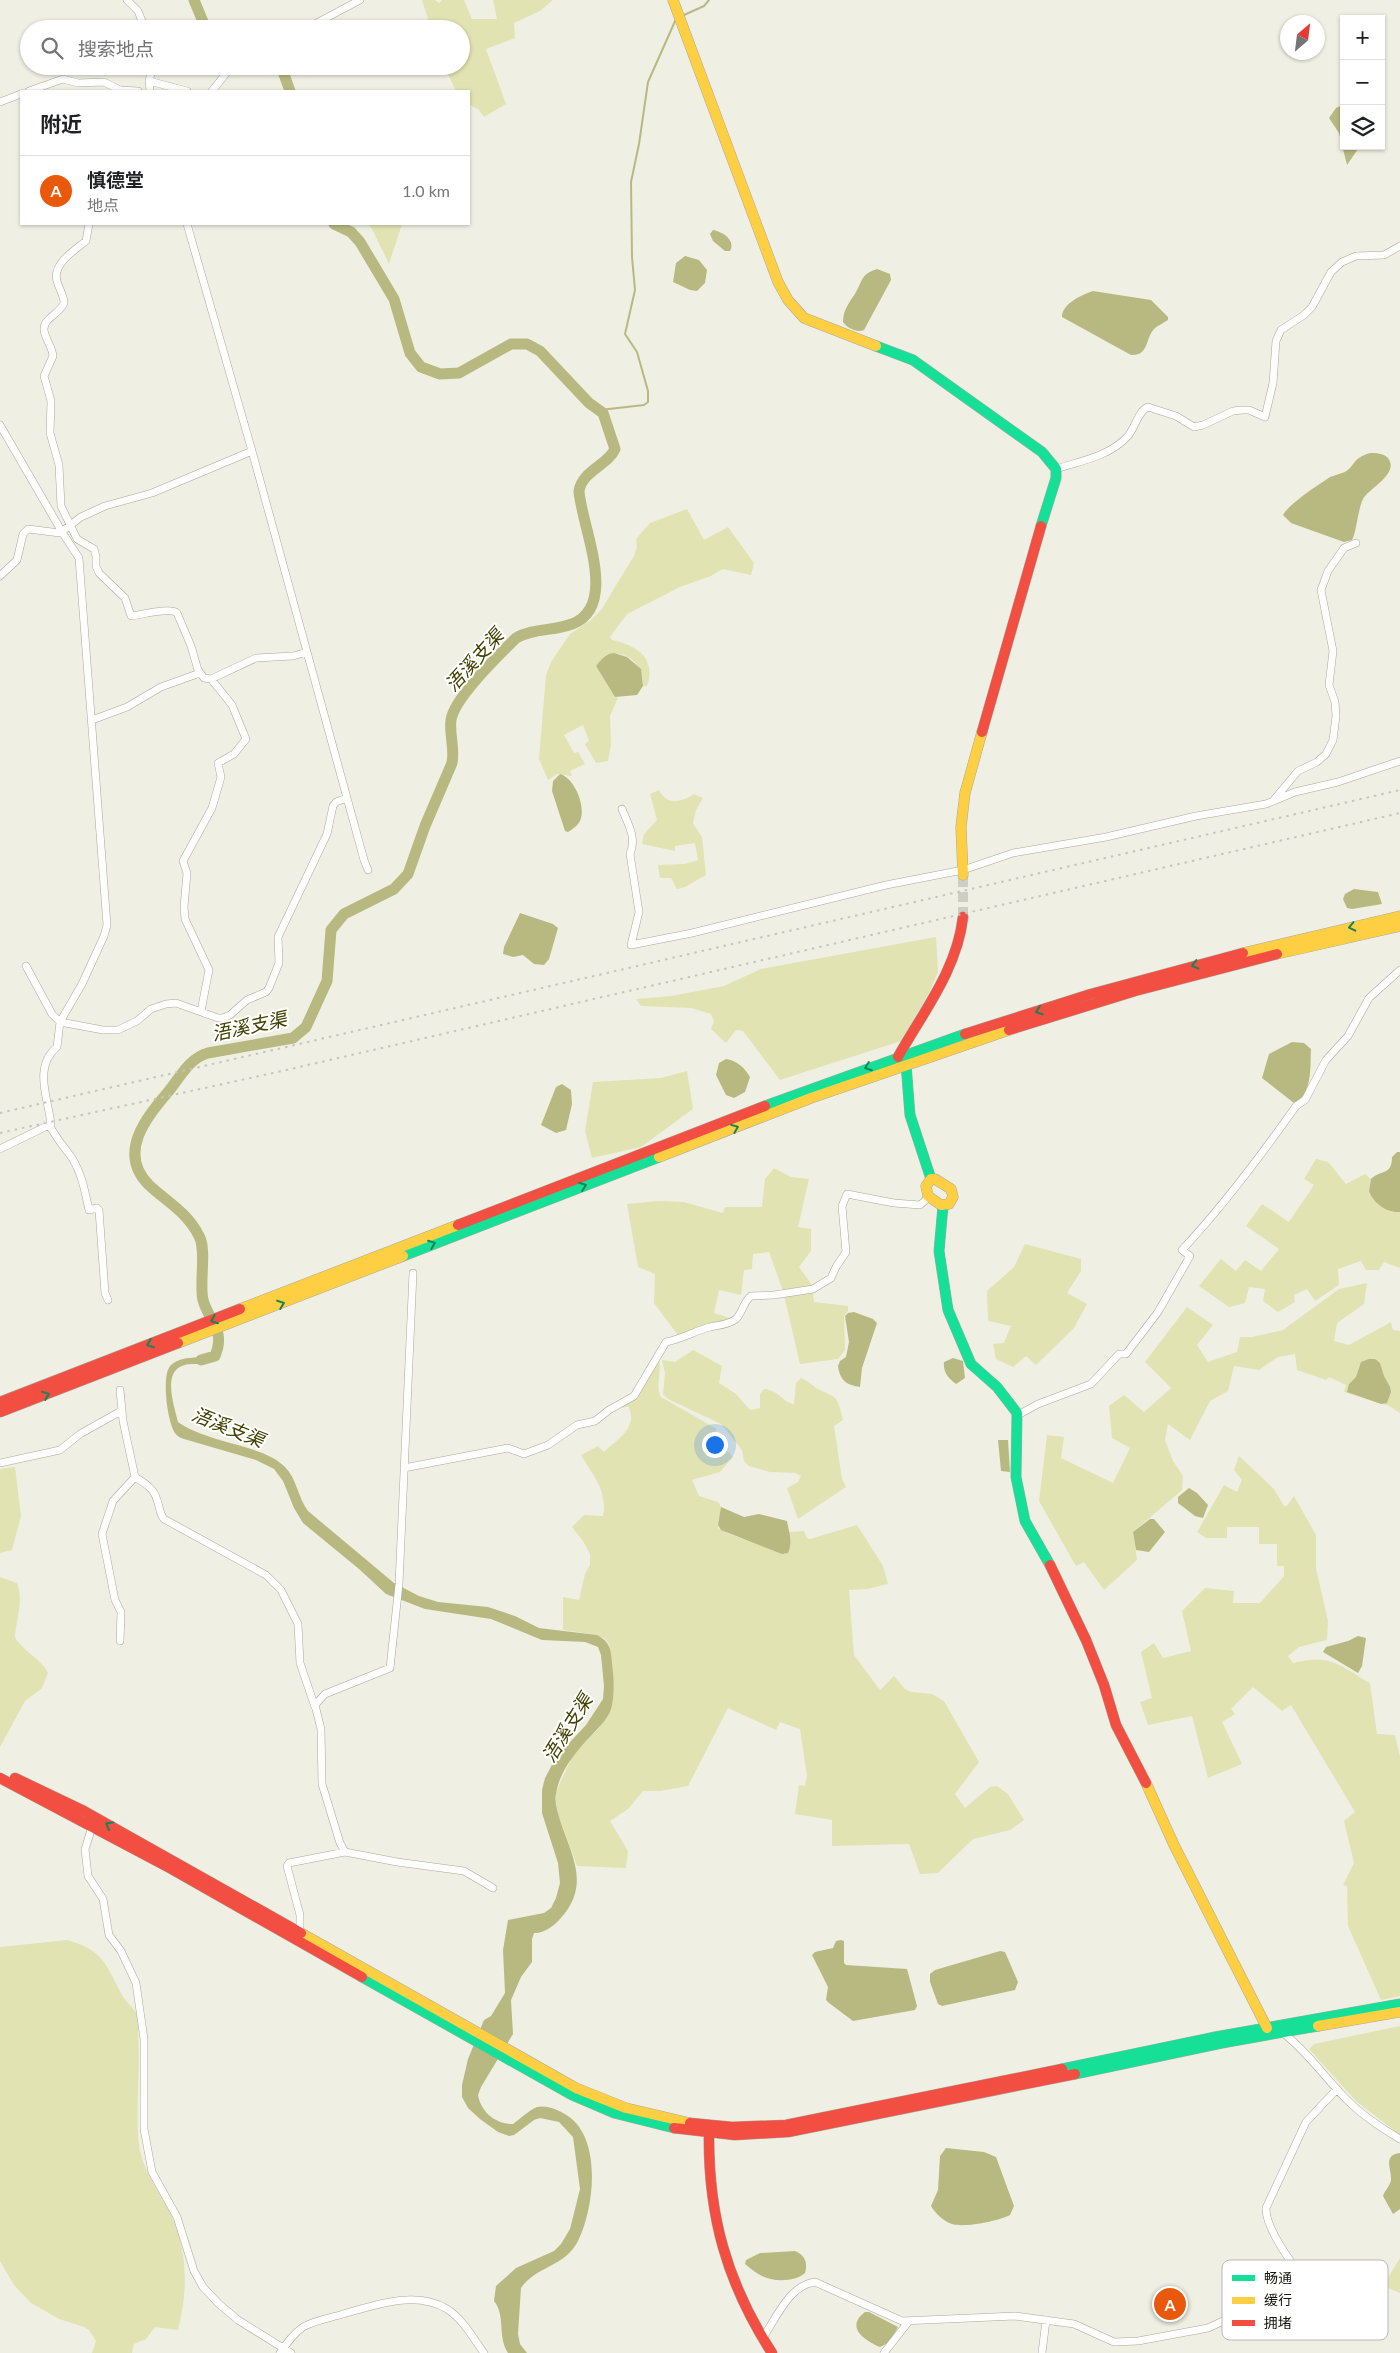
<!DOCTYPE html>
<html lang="zh">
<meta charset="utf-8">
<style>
:root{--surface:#fff;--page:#f6f6f6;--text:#202124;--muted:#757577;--line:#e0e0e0;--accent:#ea580c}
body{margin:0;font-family:Lato,"Noto Sans SC",sans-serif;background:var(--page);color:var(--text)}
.controls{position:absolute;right:15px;top:15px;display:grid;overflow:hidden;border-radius:0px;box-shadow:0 1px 4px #0004}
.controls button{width:45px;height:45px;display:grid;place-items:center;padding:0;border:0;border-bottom:1px solid var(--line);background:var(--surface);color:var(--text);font:25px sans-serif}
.compass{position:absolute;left:1280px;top:15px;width:45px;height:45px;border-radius:50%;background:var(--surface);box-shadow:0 1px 4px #0004;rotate:28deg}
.you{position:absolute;left:714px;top:1444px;width:18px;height:18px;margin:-12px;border:4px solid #fff;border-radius:50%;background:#1a73e8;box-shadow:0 0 0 8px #1a73e833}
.badge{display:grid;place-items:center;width:32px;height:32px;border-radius:50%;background:var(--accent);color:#fff;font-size:16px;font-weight:700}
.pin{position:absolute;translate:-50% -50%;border:2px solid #fff;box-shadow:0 1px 5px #0006}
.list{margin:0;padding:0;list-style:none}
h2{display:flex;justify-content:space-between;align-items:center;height:65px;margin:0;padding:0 20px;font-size:21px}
h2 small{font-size:16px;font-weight:400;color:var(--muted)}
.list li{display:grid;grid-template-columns:32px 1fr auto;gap:15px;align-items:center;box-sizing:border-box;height:70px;padding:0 20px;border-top:1px solid var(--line)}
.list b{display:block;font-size:19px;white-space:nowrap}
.list p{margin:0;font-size:16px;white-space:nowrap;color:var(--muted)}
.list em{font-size:16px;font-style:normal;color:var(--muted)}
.icon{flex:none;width:28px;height:28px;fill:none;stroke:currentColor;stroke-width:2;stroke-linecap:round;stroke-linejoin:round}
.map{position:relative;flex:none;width:1400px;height:2353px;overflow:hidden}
.search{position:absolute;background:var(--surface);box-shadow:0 1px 4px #0004;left:20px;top:20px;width:450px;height:55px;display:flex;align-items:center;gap:12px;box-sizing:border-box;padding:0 18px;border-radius:28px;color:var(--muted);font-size:19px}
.panel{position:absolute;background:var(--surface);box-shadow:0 1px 4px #0004;left:20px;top:90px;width:450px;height:135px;border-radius:0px}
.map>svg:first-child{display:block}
.green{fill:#e1e3b3}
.water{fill:#b8b980}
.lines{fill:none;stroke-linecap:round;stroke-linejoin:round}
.stream{stroke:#b8b980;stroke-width:2}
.river{stroke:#b8b980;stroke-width:11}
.secondary-tunnel{stroke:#cecfc3;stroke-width:10;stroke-dasharray:10 5;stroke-linecap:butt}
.street-casing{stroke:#a8a89f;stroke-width:8}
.fast-casing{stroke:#a8a89f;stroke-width:11}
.slow-casing{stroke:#a8a89f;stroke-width:11}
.jam-casing{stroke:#a8a89f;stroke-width:11}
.street{stroke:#fdfdfb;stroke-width:7}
.fast{stroke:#16e098;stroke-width:10}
.slow{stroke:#ffcf43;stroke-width:10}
.jam{stroke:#f24e42;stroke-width:10}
.rail{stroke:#c4c5c2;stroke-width:2;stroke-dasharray:2.5 5;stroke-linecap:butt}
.oneway{stroke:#158459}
.labels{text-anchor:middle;stroke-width:4;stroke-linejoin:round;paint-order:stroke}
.water-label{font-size:19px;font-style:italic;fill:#414102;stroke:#fff}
.key{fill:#fff;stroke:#b8b8b6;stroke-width:1}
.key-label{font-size:14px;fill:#14140c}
</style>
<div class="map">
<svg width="1400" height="2353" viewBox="0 0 1400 2353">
<rect width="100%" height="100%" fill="#eff0e3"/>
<path class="green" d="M422 0H435L439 3 442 0H464L472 19H497L493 0H553L540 11 514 23 515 38 486 49 506 104 484 117 479 110 469 104V91H456L444 66H461V29H431Z
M368 224H402L389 264 372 229Z
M687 509 704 540 728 527 754 563 751 575 723 569 711 576 680 587 627 614 610 637 612 640C636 645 657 658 647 686H643C644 659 615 640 596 666L615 697 618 698 610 716 611 744 608 761 596 763 585 744 589 741 583 725 564 735 574 753 578 752 585 764 570 771 572 776 557 774 548 780 539 759 546 675 551 662 570 634 591 620 601 610 634 556 637 546 636 539 650 523Z
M659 790C667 806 682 802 694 794L703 798 696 810 693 823 702 837 706 875 685 887 677 889 671 878H660L658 865 685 864 698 860 695 843 675 846V851L642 844 644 834 657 820 650 794Z
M936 937 938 972 929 993 901 1041 780 1080 743 1031 736 1030 726 1043 711 1029 714 1021 711 1014 691 1008 641 1006 636 999 671 996 724 986 761 969Z
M687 1071 693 1109 641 1147 592 1158 585 1131 593 1082 661 1078Z
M1316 1159 1328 1162 1346 1184 1365 1174 1371 1179 1369 1191 1393 1212H1400V1268L1384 1262 1379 1270H1366L1361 1261 1338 1269 1339 1285 1315 1301 1307 1289 1294 1295 1295 1302 1278 1312 1263 1301 1265 1289 1249 1287 1245 1303 1229 1307 1199 1286 1221 1259 1236 1271 1245 1260 1261 1271 1279 1249 1246 1226 1262 1204 1289 1222 1314 1185 1304 1179Z
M774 1168 791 1177 809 1179 798 1227 811 1229V1251L799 1267 812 1285 814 1302 848 1306V1311L844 1316 845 1350 838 1359 800 1364 783 1291 769 1252 753 1254 752 1269 744 1270 741 1295 719 1290 714 1313 733 1319 680 1338 654 1303 655 1274 638 1267 627 1204 659 1201 684 1202 723 1213 725 1207H762L765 1179Z
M1025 1244 1081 1259V1271L1067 1293 1087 1304 1074 1328 1036 1365 1026 1356 1013 1367 996 1359 993 1344 1004 1343 1011 1326 988 1321 987 1291 1014 1267Z
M1367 1283 1364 1304 1337 1323 1334 1341 1349 1345 1391 1322 1393 1330 1400 1331V1413L1389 1406 1344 1392 1346 1385 1329 1377 1326 1380 1297 1370 1295 1354 1278 1357 1259 1370 1234 1366 1228 1391 1210 1401 1190 1440 1168 1424 1165 1440 1173 1461 1183 1476 1182 1490 1133 1532 1137 1560 1104 1590 1084 1562 1076 1566 1039 1501 1047 1435 1064 1437 1061 1458 1113 1483 1130 1448 1112 1438 1109 1406 1124 1395 1144 1412 1171 1388 1145 1362 1187 1307 1213 1325 1197 1345 1208 1362 1237 1352 1240 1337H1252L1283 1330 1339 1289Z
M693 1350 722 1366 719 1383 736 1394 750 1410 760 1408V1394L764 1389C779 1390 783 1403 794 1404L796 1383 801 1378C809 1381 811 1385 818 1389 839 1399 837 1396 843 1420L834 1426 842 1479 846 1487 798 1519 787 1488 798 1482 801 1476 795 1473 770 1472 749 1466 744 1461 742 1450 721 1424 668 1399 663 1394 665 1373 662 1360 675 1362Z
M659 1360C662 1372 655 1386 661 1397L717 1429 712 1435 733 1457 720 1472 692 1480 699 1496 718 1502 721 1507 718 1528 732 1535 785 1554 790 1548 789 1532 804 1531 807 1538 810 1539 857 1525 883 1566 888 1584 867 1589 849 1590 854 1655 880 1690 894 1676 905 1689 911 1692 932 1694 944 1701 979 1762 955 1794 965 1808 990 1787 997 1786 1008 1794 1024 1820 1010 1830 973 1839 938 1873 920 1874 909 1844 832 1846V1820L795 1814 799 1785 805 1786 807 1776 800 1729 780 1722 776 1730 728 1708 688 1786 660 1791H643L628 1809 610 1821 628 1851 626 1868 577 1866 556 1808V1792L573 1755 599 1728 609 1713 613 1672 609 1644 605 1639 597 1635 563 1630V1597L579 1600 585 1574 590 1565V1554L583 1541 572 1527 584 1515 603 1516C608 1492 593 1475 581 1455L598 1446 604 1452C618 1439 639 1427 628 1406L623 1408 621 1404 636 1397Z
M1239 1456 1274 1489 1284 1506H1287L1294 1496 1316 1535V1568L1328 1621 1327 1640 1299 1647 1288 1656 1293 1663C1330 1653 1339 1665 1370 1683L1377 1734 1395 1735 1400 1756V1996L1381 2000 1348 1926 1347 1886 1343 1885 1354 1863 1344 1821 1355 1812 1291 1705 1282 1711 1253 1687 1231 1709 1235 1714 1222 1722 1242 1764 1208 1778 1192 1716 1148 1725 1140 1702 1152 1698 1141 1652 1154 1643 1163 1658 1191 1651 1182 1611 1205 1588 1234 1591 1233 1603H1260L1284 1576V1566H1277V1544H1259V1527H1227V1538H1206L1197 1532 1224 1485 1237 1492 1242 1480 1234 1470Z
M15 1467 21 1516 12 1550 0 1553V1469Z
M0 1577 17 1583C24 1601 16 1619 15 1637 23 1652 41 1658 48 1673L42 1688 25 1701 0 1747Z
M67 1940C103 1950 105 1963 121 1993 124 2001 134 2007 137 2014 139 2020 138 2031 138 2037 141 2072 134 2118 140 2151 146 2176 160 2193 171 2215 188 2252 188 2291 178 2330L155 2327 146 2339 134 2344 132 2353H92L96 2341 89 2330 84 2327 59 2319 31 2303 14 2285 0 2261V1947Z
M1400 2026V2135L1356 2101 1309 2049 1314 2044Z
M1400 2258V2293L1383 2286Z"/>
<path class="water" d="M1344 104V146H1360L1347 165 1339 133 1329 118 1336 108Z
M713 230C723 232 736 240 730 251H725L713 241 710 234Z
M685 256 699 260 707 270 705 283 697 291 690 290 673 282 676 263Z
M877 269 890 274 891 280 864 330C857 333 847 328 843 322 843 309 850 302 856 292 863 280 861 274 877 269Z
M1093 291 1151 300 1168 317V320C1164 323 1158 325 1154 329 1145 339 1149 356 1131 355L1062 317C1062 304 1081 295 1093 291Z
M1370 453C1376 453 1383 453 1388 458 1400 474 1369 488 1363 499 1358 509 1356 534 1352 540L1344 542 1291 523 1283 515C1290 503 1318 485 1330 477 1335 475 1340 474 1345 472 1357 464 1351 459 1370 453Z
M614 653 627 657 641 669 643 686 637 695 615 697 596 666C601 660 605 654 614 653Z
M560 774C574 778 585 804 581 818 580 824 573 829 568 832L565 831 552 791 553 781Z
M1354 889 1378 892 1382 904 1352 909 1347 908 1343 899 1345 894Z
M520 913 553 924 558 928 549 959 544 965 534 964 523 955 513 957 503 954 504 947Z
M1292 1042 1304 1043 1311 1049C1310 1065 1313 1095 1294 1103L1262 1078 1269 1054Z
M726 1059C736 1060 745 1068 750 1077L745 1092 734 1098 726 1095 716 1075 719 1063Z
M562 1084 571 1090 572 1104 566 1130 556 1133 541 1125 556 1087Z
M1397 1152H1400V1212C1387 1213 1373 1203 1369 1191L1371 1179C1381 1169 1392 1176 1392 1157Z
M854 1312 873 1319 877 1323 862 1368 860 1387C847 1385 840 1381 838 1366L840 1361 846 1357 849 1342 845 1316 848 1313Z
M212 1354 218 1357C211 1364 201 1364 192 1364 159 1365 174 1404 178 1422 209 1444 262 1444 285 1467 297 1479 298 1498 308 1511L394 1583 419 1596 438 1602 488 1607 515 1616 539 1628 597 1635C610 1642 611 1649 612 1663 614 1677 615 1699 610 1712 605 1722 598 1728 591 1736 576 1751 559 1772 556 1794 554 1803 558 1812 560 1820 572 1857 591 1885 560 1919 554 1926 543 1934 534 1933L532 1939V1962L521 1977 511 2000 513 2034 481 2087 478 2095C481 2112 495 2124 513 2124 520 2119 529 2110 537 2107 546 2105 556 2109 563 2113 603 2133 595 2207 578 2241 565 2267 536 2266 521 2288L518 2334 520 2344 527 2353H508C497 2336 506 2316 494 2301L496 2286 516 2268 554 2251 561 2244 570 2229 580 2189 573 2137 559 2122 540 2118 534 2120 514 2135 509 2136 498 2132 480 2119 468 2108 462 2097V2085L468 2059 484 2020 491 2016 505 1993 503 1950 508 1920 544 1913 551 1908 556 1898 560 1883 558 1863 542 1813V1790L545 1778 556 1757 586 1725 603 1699 604 1686 601 1655 598 1647 585 1642 542 1640 491 1619 425 1609 386 1594 359 1569 303 1523 294 1508 283 1481 274 1469 256 1460 184 1439C180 1438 177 1436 175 1433 167 1421 161 1374 171 1365 184 1354 200 1360 212 1354Z
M953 1358 963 1361 965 1378 956 1384C948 1378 943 1372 944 1362Z
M1369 1359H1375L1380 1363 1384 1376 1390 1387 1391 1392 1387 1403 1381 1404 1347 1392 1349 1384 1356 1377 1361 1362Z
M998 1440H1008L1010 1472 1001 1471Z
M1189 1488 1197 1493 1208 1505 1203 1518 1195 1516 1178 1503V1497Z
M721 1507 744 1517 759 1514 787 1521C789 1532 793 1543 788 1553L782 1554 721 1530 718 1525Z
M1150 1519H1154L1165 1532 1149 1552 1136 1550 1133 1532Z
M1358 1636 1366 1638 1362 1666 1358 1673 1323 1652 1326 1647 1348 1641Z
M841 1940 844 1941V1963L846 1965 907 1969 917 2006 915 2010 853 2021 829 2003 826 2000 828 1987 812 1955 815 1952 833 1948 836 1941Z
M1000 1951 1005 1952 1018 1982 1015 1990 942 2006 938 2004 930 1982V1974L935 1970Z
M946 2148 984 2152 996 2157 1014 2206 1010 2215C999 2221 964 2228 952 2224 943 2221 935 2213 931 2206L938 2190 940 2156Z
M1400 2153V2209L1393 2214 1383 2196C1385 2190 1390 2186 1391 2180 1392 2170 1382 2155 1400 2153Z
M795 2251C805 2255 808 2263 805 2273 795 2282 773 2282 762 2276 756 2273 750 2268 745 2264L746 2260 760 2253Z
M865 2312H869L898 2327 890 2342 880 2347C864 2340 845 2327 865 2312Z"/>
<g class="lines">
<path class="stream" d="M684 15 704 6 709 0
M600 410 644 405 648 402V391L637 352 625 334 635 290 632 257 631 182 639 144 648 82 676 19"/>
<path class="river" d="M194 0 206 29
M281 66 290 91
M201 1360 215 1356C226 1330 209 1322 203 1300 199 1283 207 1249 199 1236 187 1212 167 1202 149 1185 117 1153 146 1118 168 1092 179 1079 189 1058 208 1053L293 1038 306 1027 327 981 331 930 344 914 394 889 408 874 425 826 452 763C455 748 449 734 451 720 454 698 499 655 516 638 533 628 554 631 572 624 620 606 581 525 579 491 582 471 608 465 615 449L603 413 589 403 540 351 527 344H511L459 373 440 374 421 367 410 353 394 299 360 242 351 232 334 224"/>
<path class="secondary-tunnel" d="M963 917V875"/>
<defs>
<path id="street" d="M127 0 138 11 145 29
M289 27 313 25 360 0
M149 81 187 91
M29 91 63 79 78 83 104 82 120 90 138 91
M150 91 149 81 153 66
M212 91 232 66
M0 102 21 94
M89 224 86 241C75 250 52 264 57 281 59 289 64 295 64 303 60 314 43 318 44 330 45 339 52 346 53 356L44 376 51 401 50 433 59 465 61 506 77 539 94 549 96 556V566L99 573 125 598 131 616C141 615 170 607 177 613L191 646 198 670 204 678 211 679 256 658 293 656 307 652
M187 224 252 451 364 860 368 870
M0 425 62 532 79 558 107 925 104 936 82 984 60 1022 57 1047C33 1067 48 1098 51 1124L0 1149
M1056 469C1081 461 1110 456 1128 436 1135 428 1138 411 1148 407L1176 416 1194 427 1203 425 1233 411 1242 410H1249L1265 417 1273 383 1276 341 1281 330 1304 315 1312 307 1331 272 1342 262 1356 256 1384 255 1400 246
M0 576 17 560 23 534 28 529 60 533 81 517 105 506 152 493 252 451
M92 720 127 707 161 687 200 673
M1273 801 1298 771 1317 762 1326 754 1333 740 1336 716 1335 702 1329 685 1333 651 1321 590 1328 571 1344 548 1356 543
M622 809C628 824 637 838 630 854L639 912 631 945 692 933 886 885 963 870 1013 853 1106 837 1196 816 1266 804 1295 792 1338 782 1400 761
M26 966 52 1014 60 1022 103 1030H118L137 1021 151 1009 166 1004 176 1003 218 1018H223L230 1015 247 1000 266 992 269 988 279 963 278 937 327 834 333 806 336 802 347 798
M201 1011 209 970 185 919 184 907 187 873 183 861 212 808 221 777 218 763 234 754 246 739 232 705 211 679
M50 1126C56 1138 64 1147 72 1158 82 1174 85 1192 89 1210L97 1208 99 1210 105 1293 108 1300
M1018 1415 1038 1404 1091 1384 1119 1354H1126L1158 1312 1190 1256 1182 1250C1224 1205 1260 1157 1296 1106L1305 1100 1326 1060 1348 1036 1369 998 1400 970
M0 1463 60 1450 80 1434 121 1411
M404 1468 508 1448 524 1454 548 1445 577 1425 595 1421 609 1410 634 1396 666 1342C682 1339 695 1331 710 1327 719 1325 728 1325 736 1319 743 1312 743 1302 751 1296L774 1295 813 1289 831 1278 836 1267 846 1252 842 1206 847 1194 894 1203 920 1205 929 1197
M135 1477C144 1483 154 1488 157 1500 160 1507 159 1513 164 1519L266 1575 281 1590 298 1624 300 1663 315 1707
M120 1641 121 1612 115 1600 102 1534 113 1501 135 1477 123 1421 120 1390
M92 1827 85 1849 88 1876 103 1899 109 1935 121 1951 136 1983 144 2039V2129L152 2172 177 2217 194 2271 203 2287 219 2304 238 2320 291 2353
M345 1852 340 1843 322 1784 321 1729 315 1705 325 1694 390 1668 399 1584 413 1273
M300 1933V1915L287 1866 289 1863 345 1852 397 1862 464 1871 493 1888
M1283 2033C1308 2052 1325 2078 1347 2100 1362 2115 1381 2128 1400 2139
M1317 2296C1303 2279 1265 2231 1266 2208L1306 2122 1337 2089
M762 2339C776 2319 789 2285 815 2282L902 2321 1015 2316 1074 2324 1114 2342 1138 2341 1208 2328 1247 2310 1288 2299 1317 2296
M280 2353C287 2343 293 2334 303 2327 315 2320 330 2318 343 2314 376 2305 415 2290 447 2309 463 2319 473 2338 484 2353
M884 2353 909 2321
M1042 2353 1046 2320"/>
<path id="fast" d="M876 346 913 360 1042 452 1056 469V478L1041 526
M906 1064 910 1115 931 1179
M765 1106 965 1034
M943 1206 939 1251 948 1310 971 1364 997 1387 1017 1413 1016 1477 1025 1521 1050 1565
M403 1256 659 1157
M362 1977 572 2095 614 2113 674 2128
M1062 2069 1215 2037 1400 2004
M1075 2074 1222 2043 1318 2026"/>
<path id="slow" d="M673 0 778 282 788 300 804 318 876 346
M963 875 961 827 965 793 982 732
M1243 953 1400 916
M1277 954 1400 926
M659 1157 811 1098 1009 1030
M931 1179H935L951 1189 953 1197 949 1204 941 1205 928 1196 926 1186Z
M240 1309 458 1225
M178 1343 403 1256
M1146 1783 1174 1845 1267 2028
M301 1933 576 2088 626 2108 690 2123
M1318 2026 1400 2012"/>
<path id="jam" d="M982 732 1041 526
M1009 1030 1135 991 1277 954
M965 1034 1091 994 1243 953
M898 1057C923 1012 957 970 963 917
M458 1225 765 1106
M0 1402 240 1309
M0 1412 178 1343
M1050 1565 1086 1640 1104 1685 1116 1725 1146 1783
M0 1778 168 1867 362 1977
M15 1778 84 1811 301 1933
M690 2123 732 2127 786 2125 1062 2069
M674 2128 735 2135 788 2132 1075 2074
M709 2133C708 2216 727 2283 772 2353"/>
</defs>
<use href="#street" class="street-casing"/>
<use href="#fast" class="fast-casing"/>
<use href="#slow" class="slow-casing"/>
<use href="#jam" class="jam-casing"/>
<use href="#street" class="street"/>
<use href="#fast" class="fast"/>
<use href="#slow" class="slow"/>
<use href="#jam" class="jam"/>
<path class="rail" d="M0 1113 1400 790
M0 1133 282 1071 1400 813"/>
</g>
<defs><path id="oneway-chevron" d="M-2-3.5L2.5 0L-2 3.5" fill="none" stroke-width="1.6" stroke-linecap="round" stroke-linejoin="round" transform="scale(1.25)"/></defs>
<g class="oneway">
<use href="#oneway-chevron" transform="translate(1352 927) rotate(167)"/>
<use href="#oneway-chevron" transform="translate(1195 965) rotate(165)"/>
<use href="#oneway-chevron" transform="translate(1039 1011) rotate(161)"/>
<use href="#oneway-chevron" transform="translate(868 1067) rotate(160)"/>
<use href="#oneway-chevron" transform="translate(735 1128) rotate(-22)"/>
<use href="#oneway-chevron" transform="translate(583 1186) rotate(-20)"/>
<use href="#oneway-chevron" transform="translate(432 1244) rotate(-21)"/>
<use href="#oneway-chevron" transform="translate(281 1304) rotate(-21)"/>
<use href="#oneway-chevron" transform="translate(214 1320) rotate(159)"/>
<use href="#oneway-chevron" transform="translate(150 1344) rotate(159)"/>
<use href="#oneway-chevron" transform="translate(46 1395) rotate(-21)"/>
<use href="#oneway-chevron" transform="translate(109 1825) rotate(-151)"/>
</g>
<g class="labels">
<g class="water-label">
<text transform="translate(474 660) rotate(-48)" y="7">浯溪支渠</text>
<text transform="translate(249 1026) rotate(-12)" y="7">浯溪支渠</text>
<text transform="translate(228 1427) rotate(22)" y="7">浯溪支渠</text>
<text transform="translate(567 1728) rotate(-58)" y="7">浯溪支渠</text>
</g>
</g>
<rect x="1222" y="2260" width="166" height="80" rx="8" class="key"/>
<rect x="1232" y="2275" width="23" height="6" fill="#16e098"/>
<rect x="1232" y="2297" width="23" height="7" fill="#ffcf43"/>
<rect x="1232" y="2320" width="23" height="6" fill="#f24e42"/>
<g class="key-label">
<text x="1264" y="2283">畅通</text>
<text x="1264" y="2305">缓行</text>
<text x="1264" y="2328">拥堵</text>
</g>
</svg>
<div class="controls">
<button>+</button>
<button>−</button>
<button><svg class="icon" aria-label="layers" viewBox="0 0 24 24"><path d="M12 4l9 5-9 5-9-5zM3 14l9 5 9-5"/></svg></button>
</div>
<svg class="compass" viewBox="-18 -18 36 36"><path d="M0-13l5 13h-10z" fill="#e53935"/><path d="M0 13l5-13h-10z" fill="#757577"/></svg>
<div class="you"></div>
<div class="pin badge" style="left:1170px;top:2304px">A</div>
<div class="search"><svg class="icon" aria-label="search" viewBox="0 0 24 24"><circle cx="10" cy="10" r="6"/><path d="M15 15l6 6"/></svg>搜索地点</div>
<section class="panel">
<h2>附近<small></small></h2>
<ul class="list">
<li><span class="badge">A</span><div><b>慎德堂</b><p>地点</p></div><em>1.0 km</em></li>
</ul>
</section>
</div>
